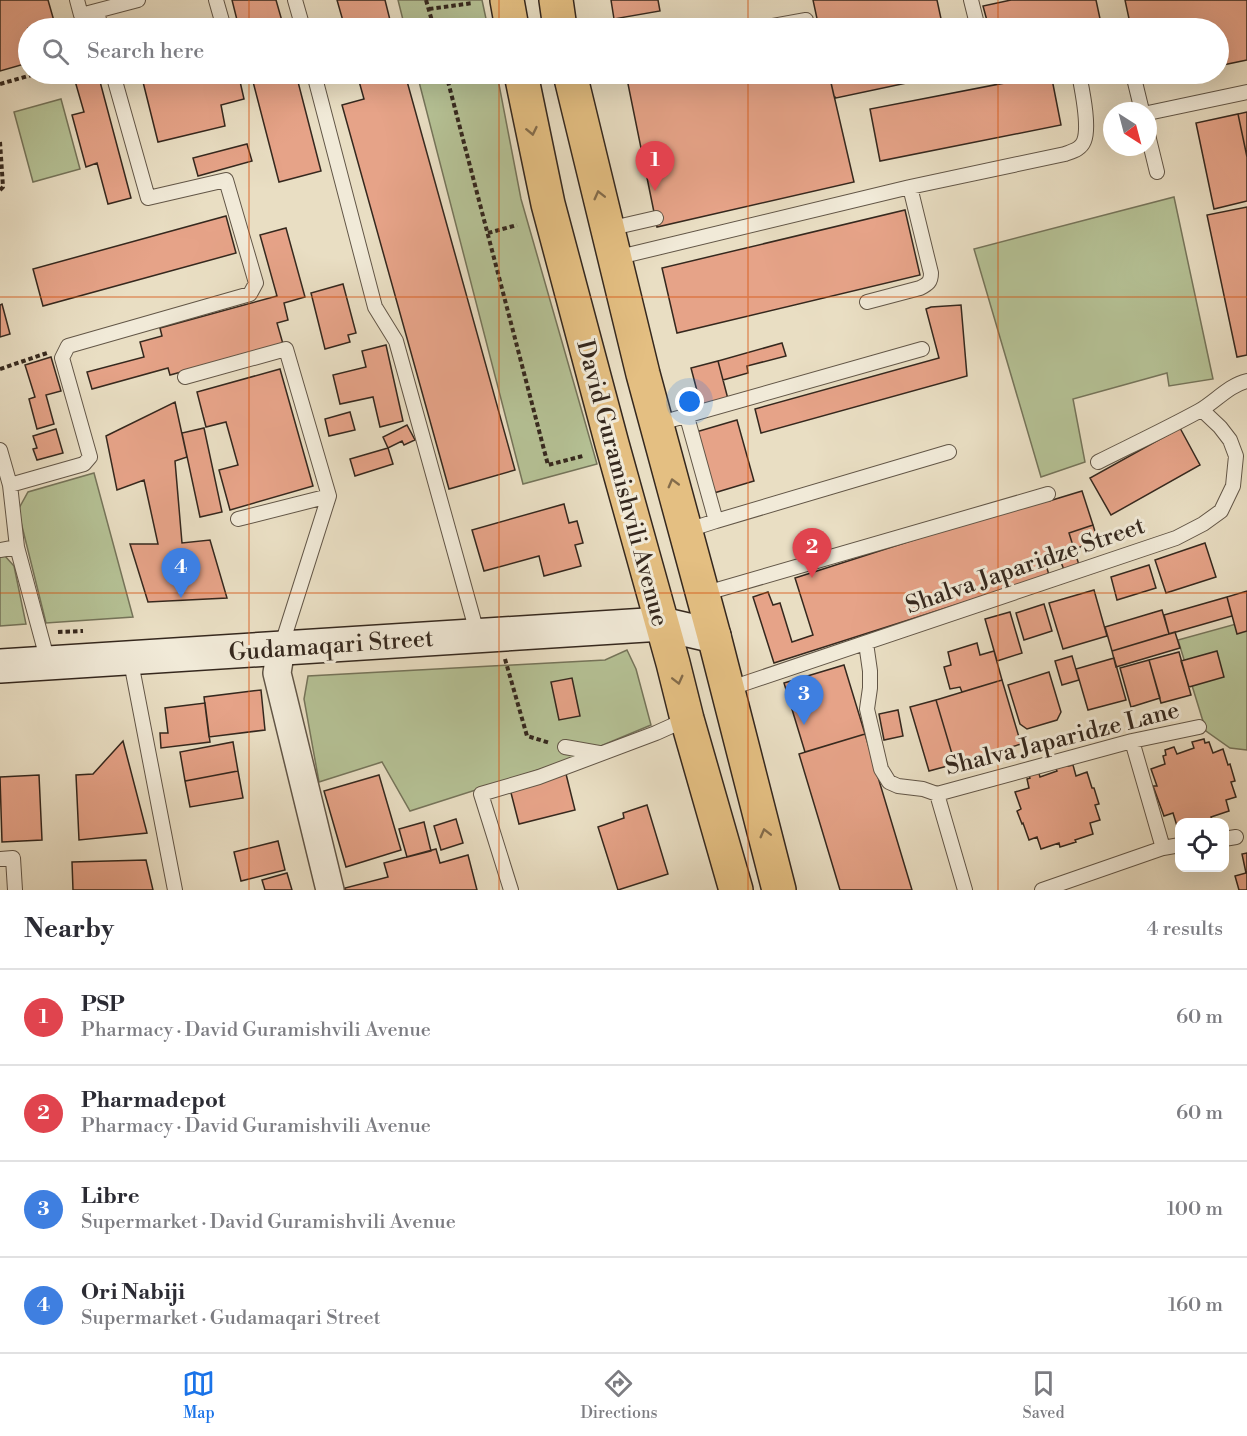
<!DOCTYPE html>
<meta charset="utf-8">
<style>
:root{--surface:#fff;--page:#f7f7f7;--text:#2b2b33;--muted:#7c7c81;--line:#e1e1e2;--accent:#1a73e8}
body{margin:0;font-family:"Libre Bodoni",serif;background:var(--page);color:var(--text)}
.controls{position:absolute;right:18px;bottom:18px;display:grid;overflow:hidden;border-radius:12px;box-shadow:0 6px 24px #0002}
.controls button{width:54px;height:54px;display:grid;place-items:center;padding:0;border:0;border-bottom:2px solid var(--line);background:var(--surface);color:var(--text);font:30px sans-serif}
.compass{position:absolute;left:1103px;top:102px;width:54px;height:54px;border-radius:50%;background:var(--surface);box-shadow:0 6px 24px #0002;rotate:144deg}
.you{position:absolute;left:690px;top:402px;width:21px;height:21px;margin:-15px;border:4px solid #fff;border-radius:50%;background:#1a73e8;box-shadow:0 0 0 9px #1a73e833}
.badge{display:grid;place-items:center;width:39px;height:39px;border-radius:50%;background:var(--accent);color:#fff;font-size:20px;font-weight:700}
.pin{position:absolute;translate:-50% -50px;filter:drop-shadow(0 2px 3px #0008)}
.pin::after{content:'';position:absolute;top:32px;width:21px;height:18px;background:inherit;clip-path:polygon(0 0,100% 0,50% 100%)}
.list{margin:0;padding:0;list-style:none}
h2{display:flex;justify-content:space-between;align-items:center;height:78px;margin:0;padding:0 24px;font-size:26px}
h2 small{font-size:20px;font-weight:400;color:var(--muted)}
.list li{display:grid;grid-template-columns:39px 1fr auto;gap:18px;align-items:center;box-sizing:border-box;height:96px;padding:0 24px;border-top:2px solid var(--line)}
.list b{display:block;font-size:22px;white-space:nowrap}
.list p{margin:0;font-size:20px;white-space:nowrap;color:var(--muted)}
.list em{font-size:20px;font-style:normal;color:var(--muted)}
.icon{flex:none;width:33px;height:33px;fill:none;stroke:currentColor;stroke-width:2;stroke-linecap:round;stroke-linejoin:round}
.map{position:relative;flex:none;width:1247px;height:890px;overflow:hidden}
.search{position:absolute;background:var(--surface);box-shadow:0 6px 24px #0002;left:18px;right:18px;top:18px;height:66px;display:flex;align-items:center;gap:15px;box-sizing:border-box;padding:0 21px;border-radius:33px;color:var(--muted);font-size:22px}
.sheet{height:462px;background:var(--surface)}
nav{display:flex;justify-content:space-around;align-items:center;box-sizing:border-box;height:84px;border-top:2px solid var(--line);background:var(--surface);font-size:16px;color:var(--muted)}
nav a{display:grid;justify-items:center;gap:3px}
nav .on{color:var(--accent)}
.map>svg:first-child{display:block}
.green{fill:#b5c195;stroke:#75745a;stroke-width:1.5}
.building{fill:#e6a388;stroke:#35281e;stroke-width:1.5}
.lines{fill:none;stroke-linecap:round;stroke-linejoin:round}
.lane-casing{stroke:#625647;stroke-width:16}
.street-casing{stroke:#625647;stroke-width:30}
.secondary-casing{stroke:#35281e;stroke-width:36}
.primary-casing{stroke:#35281e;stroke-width:36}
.path{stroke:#35281e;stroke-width:4;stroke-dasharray:4.5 3;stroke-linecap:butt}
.lane{stroke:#f1ead8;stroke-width:14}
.street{stroke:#f1ead8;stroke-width:27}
.secondary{stroke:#f1ead8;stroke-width:33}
.primary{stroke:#e4bf82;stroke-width:33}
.oneway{stroke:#846c4b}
.grid{fill:none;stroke:#d6540e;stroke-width:1.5;stroke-opacity:0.55}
.labels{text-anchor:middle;stroke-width:6;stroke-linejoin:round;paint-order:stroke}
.street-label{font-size:24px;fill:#35281e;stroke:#f1ead8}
</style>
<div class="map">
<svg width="1247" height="890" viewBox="0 0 1247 890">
<rect width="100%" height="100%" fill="#e9dec3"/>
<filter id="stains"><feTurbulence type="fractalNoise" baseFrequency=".00333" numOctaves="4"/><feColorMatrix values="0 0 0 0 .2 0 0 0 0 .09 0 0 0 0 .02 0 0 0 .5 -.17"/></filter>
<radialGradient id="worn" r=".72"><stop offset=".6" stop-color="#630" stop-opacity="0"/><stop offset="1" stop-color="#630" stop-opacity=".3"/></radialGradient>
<path class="green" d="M398 0H482L488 28H405Z
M417 74H497L521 199 597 464 523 484Z
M61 99 80 169 33 182 14 112Z
M1174 197 1213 379 1169 386 1167 373 1073 399 1085 462 1041 477 974 249Z
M94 473 133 617 46 623 18 510 28 492Z
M5 556 14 566 26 624 0 626V557Z
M1247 621V750L1230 748 1206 731 1178 640Z
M627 650 636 669 651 725 560 763 410 811 382 762 319 782 304 699 308 676 605 660Z"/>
<path class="building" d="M0 0H48L56 28H28V63L0 71Z
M232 0H276L284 28H239Z
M337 0H385L392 28H345Z
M611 0H658L660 11 614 19Z
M813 0H937L943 28H819Z
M1011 0H1096L1102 28H989L983 6Z
M1125 0H1247V60L1218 66V28H1131Z
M73 74H98L131 198 108 204 97 163 86 167 72 115 84 112Z
M141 74H212L214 83 239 77 244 99 221 105 225 126 158 142Z
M251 74H296L321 171 279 182Z
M357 74H405L515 470 449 489 342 105 364 99Z
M636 74H829L854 182 657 227 628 84Z
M829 74H949L836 98 834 96Z
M1051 74 1061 125 880 161 870 109Z
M1140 74H1183L1142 82Z
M1247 112V157L1238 114Z
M1238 114 1247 157V201L1214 209 1196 123Z
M247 144 252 161 198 176 193 158Z
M1247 207V355L1237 357 1207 215Z
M905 210 920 275 677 333 662 268Z
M226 216 236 253 43 306 33 269Z
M286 228 305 297 284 303 288 320 277 323 283 344 170 375 168 368 92 389 87 372 144 357 140 342 162 336 160 328 277 296 260 235Z
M343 284 356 333 348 335 350 342 325 349 311 293Z
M2 304 10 334 0 337V305Z
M961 305 967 376 761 433 755 409 939 358 926 309 931 307Z
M782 343 786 356 747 366 748 373 723 380 718 361Z
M386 345 403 421 380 427 373 397 340 404 333 375 366 367 362 351Z
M51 357 61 391 46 395 54 424 37 429 29 399 35 397 25 365Z
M718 361 728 399 701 406 691 368Z
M280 369 313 486 230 510 219 470 238 465 226 422 206 427 197 392Z
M175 402 187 457 175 461 182 543 210 540 227 598 148 602 130 544H158L144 480 117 490 106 436Z
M350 412 355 430 329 436 325 419Z
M737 420 754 481 714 493 696 432Z
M407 425 415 440 404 445 402 441 388 448 383 437Z
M204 428 222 512 200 517 182 433Z
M1180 428 1200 465 1111 515 1090 478Z
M56 429 63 453 37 460 33 449 37 448 33 436Z
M388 448 393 464 355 476 350 459Z
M1082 491 1093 525 1069 533 1074 549 1044 558 1049 575 774 663 753 597 768 592 773 605 780 603 792 642 813 635 795 578 1048 497 1049 501Z
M564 504 569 523 577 521 583 543 575 545 581 566 544 576 539 556 484 571 472 530Z
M1093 525 1098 541 1074 549 1069 533Z
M1205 543 1216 577 1166 593 1155 560Z
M1074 549 1079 565 1064 570 1058 554Z
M1149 565 1156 588 1117 600 1111 577Z
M1094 590 1107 636 1063 649 1049 603Z
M1247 591V631L1237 634 1227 597Z
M1227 597 1232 616 1169 634 1164 615Z
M1044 604 1052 631 1024 640 1016 613Z
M1162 610 1169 634 1112 651 1105 627Z
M1010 612 1022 653 997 661 985 619Z
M1175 632 1180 648 1116 667 1112 651Z
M977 643 980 655 994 651 1002 680 962 692 960 687 950 689 944 667 951 665 948 652Z
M1217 651 1224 677 1189 687 1181 661Z
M1179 652 1191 695 1161 703 1149 660Z
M1072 656 1079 680 1062 685 1055 661Z
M1114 658 1126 700 1088 710 1076 669Z
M1149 660 1160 698 1131 707 1120 668Z
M844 665 865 734 805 752 784 683Z
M1049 672 1061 712 1057 720 1027 729 1020 724 1008 685Z
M572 678 580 716 559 720 551 682Z
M1002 680 1021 744 955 764 936 700Z
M261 690 265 730 209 737 204 697Z
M936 700 955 764 929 771 910 707Z
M205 703 210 742 161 748 160 733H168L165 708Z
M898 710 903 736 884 740 879 714Z
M865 734 912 890H840L799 754Z
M1204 739 1205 743 1209 742 1213 753 1223 749 1228 765 1230 764 1235 781 1231 782 1236 797 1226 800 1229 811 1211 817 1212 820 1203 822H1195L1194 821 1188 822H1180V825L1177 826 1173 813 1164 816 1153 786H1157L1151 769 1165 764 1163 756 1166 755 1165 750 1174 747 1177 754 1194 748 1192 742Z
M123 741 147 833 79 840 76 775 93 774Z
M233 742 238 771 185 781 180 752Z
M1067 762 1068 766 1073 765 1076 776 1087 772 1092 788H1094L1099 804 1095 805 1100 820 1090 823 1093 834 1075 840 1076 842 1060 847 1059 843 1041 849 1037 837 1029 840 1023 823 1022 824 1017 811 1021 809 1015 792 1029 788 1027 779 1030 778 1028 774 1038 770 1040 777 1057 771 1055 766Z
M238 771 243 798 190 807 185 781Z
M566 774 575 810 519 824 510 789Z
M39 775 42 840 2 842 0 777Z
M379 775 401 850 346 867 324 791Z
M647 805 668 874 618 890 598 827 624 818 623 813Z
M456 819 463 843 441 850 434 826Z
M424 822 431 851 407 857 399 829Z
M278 841 285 870 241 881 234 852Z
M436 849 440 863 468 855 477 890H345V888L388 877 384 863Z
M1247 853V890H1239L1235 876 1246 873 1242 854Z
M146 860 153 890H73L72 862Z
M287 873 292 890H265L262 880Z"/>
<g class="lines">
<defs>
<path id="lane" d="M77 0 81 15 138 0
M216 0 224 28
M295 0 303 28
M971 0 978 28
M97 11 101 28
M761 28 806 20
M314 74 375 307 396 341 478 636
M1133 74 1142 111
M1148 113 1247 92
M1148 135 1157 172
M608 229 656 218
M615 258 910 187 1065 154C1073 151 1081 149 1084 141 1090 126 1082 90 1079 74
M867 302 920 288C928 284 931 282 931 273L910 187
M185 377 286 349 329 496 281 647
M657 424 922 349
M0 450 10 485
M1098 462C1132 445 1166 429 1199 411 1215 402 1229 385 1247 381
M238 519 329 496
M716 521 949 452
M685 531 716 521 687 417
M17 547 48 662
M0 550 17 547 10 485 84 464 90 457 62 358 68 346 250 294 256 283 226 180 148 198 113 74
M703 594 1048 494
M866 643 870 671V688L867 709 881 769 889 782 898 786 923 789 937 794
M130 657 175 890
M728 689 1176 538 1203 524 1221 511 1233 486 1236 456 1230 440 1220 427 1202 410
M1132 741 1163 848
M565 747 599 753
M937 794 1132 741 1199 727
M937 794 965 890
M1224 839 1236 837
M0 859 13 858 15 890
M511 890 481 794 539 777 656 733 687 719
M1042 890 1163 848 1180 845"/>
<path id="street" d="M281 648 277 673 330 890"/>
<path id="secondary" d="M0 666 662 624 714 636"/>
<path id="primary" d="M507 0 512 28
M556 0 560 28
M521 74 548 204 612 444 673 663 687 719 736 890
M570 74 643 374 714 636 779 890"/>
</defs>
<use href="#lane" class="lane-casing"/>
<use href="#street" class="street-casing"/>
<use href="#secondary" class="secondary-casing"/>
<use href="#primary" class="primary-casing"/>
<path class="path" d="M426 0 434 28
M429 9 473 3
M446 74 548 465 583 456
M0 84 35 74
M0 142 3 187 0 190
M488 233 517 225
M0 369 47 353
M58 632 83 631
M505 659 527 736 550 743"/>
<use href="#lane" class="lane"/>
<use href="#street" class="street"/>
<use href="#secondary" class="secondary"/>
<use href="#primary" class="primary"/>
</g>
<defs><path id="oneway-chevron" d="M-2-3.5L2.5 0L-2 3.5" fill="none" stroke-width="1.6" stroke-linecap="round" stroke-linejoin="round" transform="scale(1.5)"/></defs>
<g class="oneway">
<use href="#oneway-chevron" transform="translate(532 131) rotate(78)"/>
<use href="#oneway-chevron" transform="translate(599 195) rotate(-104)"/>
<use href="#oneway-chevron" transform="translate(673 483) rotate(-105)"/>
<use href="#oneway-chevron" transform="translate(678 680) rotate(76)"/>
<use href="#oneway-chevron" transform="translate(765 833) rotate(-104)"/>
</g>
<path class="grid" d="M249 0V28M499 0V28M748 0V28M998 0V28M249 74V890M499 74V890M748 74V890M998 74V890M0 297H1247M0 593H1247"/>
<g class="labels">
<g class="street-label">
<text transform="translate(623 483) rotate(75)" y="8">David Guramishvili Avenue</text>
<text transform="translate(1025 565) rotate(-19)" y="8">Shalva Japaridze Street</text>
<text transform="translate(331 645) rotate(-4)" y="8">Gudamaqari Street</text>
<text transform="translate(1062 738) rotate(-14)" y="8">Shalva Japaridze Lane</text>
</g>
</g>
<rect width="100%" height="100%" filter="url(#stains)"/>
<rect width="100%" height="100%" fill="url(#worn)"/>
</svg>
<div class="controls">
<button><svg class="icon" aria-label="locate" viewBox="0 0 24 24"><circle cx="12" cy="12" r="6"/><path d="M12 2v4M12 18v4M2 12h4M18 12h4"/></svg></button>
</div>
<svg class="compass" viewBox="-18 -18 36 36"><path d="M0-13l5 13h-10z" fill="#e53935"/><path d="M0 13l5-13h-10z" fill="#7c7c81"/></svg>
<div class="you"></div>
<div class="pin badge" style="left:655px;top:191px;background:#e0444e">1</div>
<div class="pin badge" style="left:812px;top:578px;background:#e0444e">2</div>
<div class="pin badge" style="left:804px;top:725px;background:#3f7fe0">3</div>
<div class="pin badge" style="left:181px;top:598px;background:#3f7fe0">4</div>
<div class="search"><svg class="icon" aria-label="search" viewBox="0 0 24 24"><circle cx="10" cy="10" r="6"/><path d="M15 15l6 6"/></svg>Search here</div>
</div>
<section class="sheet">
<h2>Nearby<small>4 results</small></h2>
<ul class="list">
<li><span class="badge" style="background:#e0444e">1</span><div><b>PSP</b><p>Pharmacy · David Guramishvili Avenue</p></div><em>60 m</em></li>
<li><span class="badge" style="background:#e0444e">2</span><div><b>Pharmadepot</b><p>Pharmacy · David Guramishvili Avenue</p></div><em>60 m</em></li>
<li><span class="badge" style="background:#3f7fe0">3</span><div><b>Libre</b><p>Supermarket · David Guramishvili Avenue</p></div><em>100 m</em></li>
<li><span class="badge" style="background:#3f7fe0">4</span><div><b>Ori Nabiji</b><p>Supermarket · Gudamaqari Street</p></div><em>160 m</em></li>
</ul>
</section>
<nav>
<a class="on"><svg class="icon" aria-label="map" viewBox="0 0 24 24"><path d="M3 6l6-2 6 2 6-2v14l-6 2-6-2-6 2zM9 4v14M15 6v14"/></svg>Map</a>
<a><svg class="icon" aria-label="directions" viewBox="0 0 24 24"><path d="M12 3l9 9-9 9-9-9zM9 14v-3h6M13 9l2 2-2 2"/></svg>Directions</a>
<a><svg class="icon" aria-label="saved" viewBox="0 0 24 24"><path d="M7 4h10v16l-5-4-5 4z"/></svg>Saved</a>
</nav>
